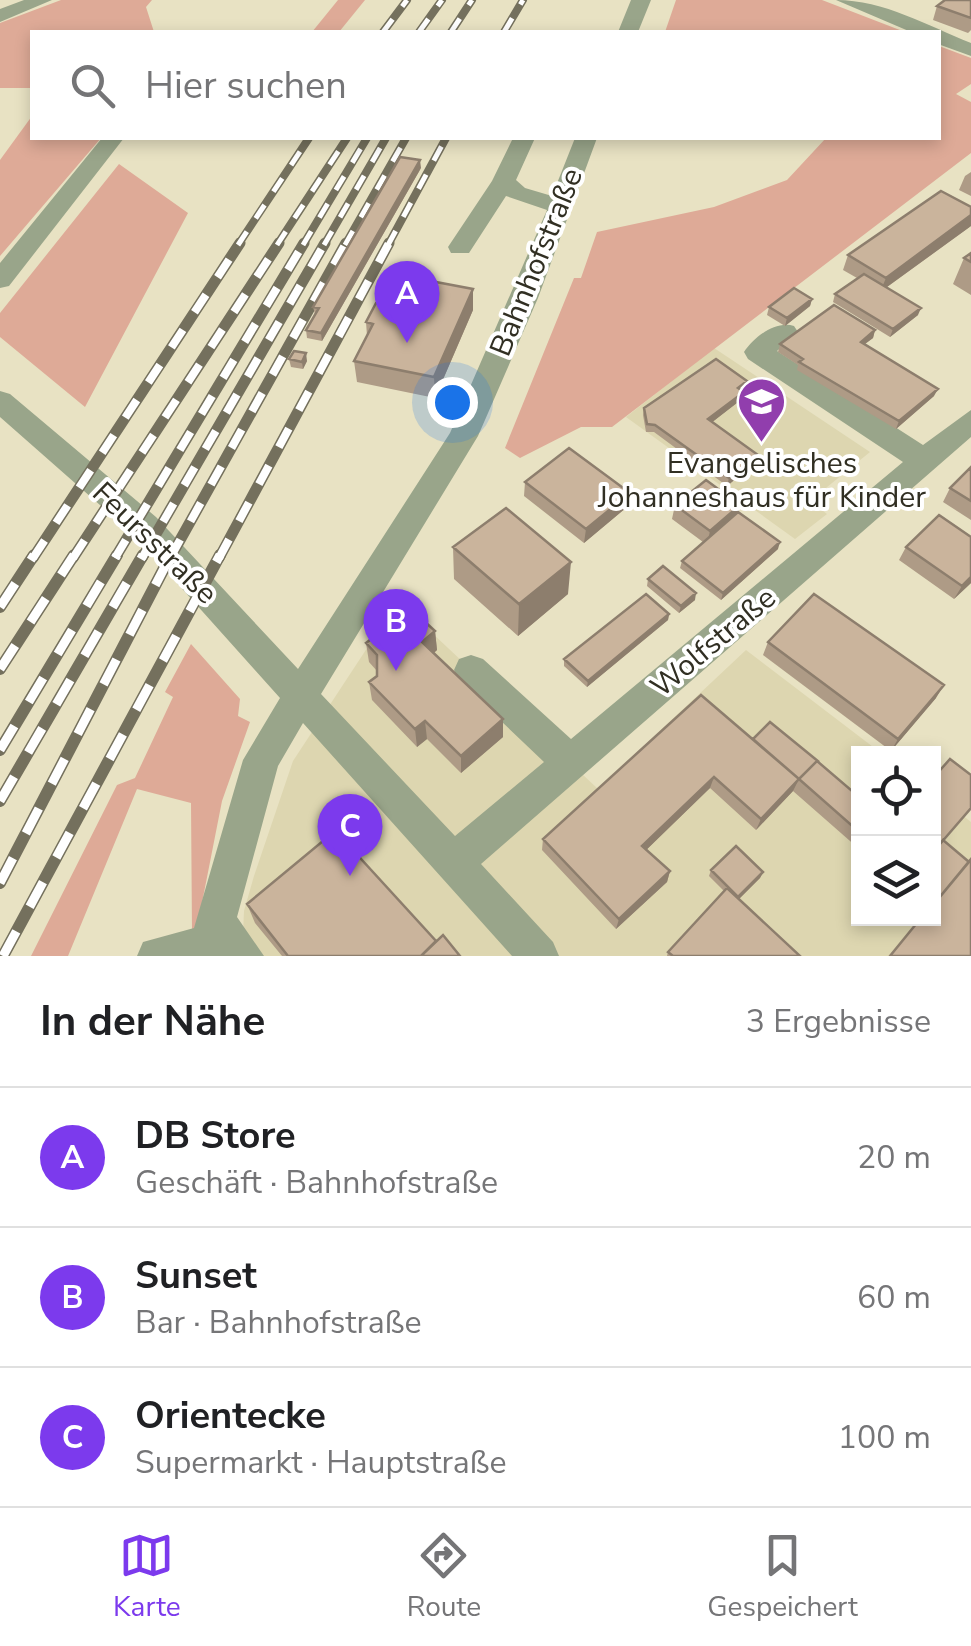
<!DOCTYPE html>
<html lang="de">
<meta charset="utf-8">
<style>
:root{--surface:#fff;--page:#f6f6f6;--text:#202124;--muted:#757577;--line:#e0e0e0;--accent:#7c3aed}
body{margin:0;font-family:"Nunito Sans",sans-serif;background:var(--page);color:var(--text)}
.controls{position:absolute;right:30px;bottom:30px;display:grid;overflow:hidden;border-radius:0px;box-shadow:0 5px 15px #0003}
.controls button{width:90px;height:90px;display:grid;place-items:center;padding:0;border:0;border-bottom:2px solid var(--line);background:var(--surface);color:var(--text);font:50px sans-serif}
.you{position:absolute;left:452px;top:402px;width:35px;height:35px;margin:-25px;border:8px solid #fff;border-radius:50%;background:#1a73e8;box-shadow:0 0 0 15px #1a73e833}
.badge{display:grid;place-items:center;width:65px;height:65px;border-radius:50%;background:var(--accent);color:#fff;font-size:32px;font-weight:700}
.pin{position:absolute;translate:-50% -82px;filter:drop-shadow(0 2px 5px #0008)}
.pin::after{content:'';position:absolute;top:52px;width:35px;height:30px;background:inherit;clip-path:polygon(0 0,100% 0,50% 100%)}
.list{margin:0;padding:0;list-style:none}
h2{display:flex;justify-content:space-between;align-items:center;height:130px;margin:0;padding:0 40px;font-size:42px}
h2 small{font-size:32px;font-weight:400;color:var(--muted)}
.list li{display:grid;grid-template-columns:65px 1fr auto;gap:30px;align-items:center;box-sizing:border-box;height:140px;padding:0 40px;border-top:2px solid var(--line)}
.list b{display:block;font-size:38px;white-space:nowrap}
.list p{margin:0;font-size:32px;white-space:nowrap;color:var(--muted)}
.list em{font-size:32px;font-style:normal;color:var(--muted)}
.icon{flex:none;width:55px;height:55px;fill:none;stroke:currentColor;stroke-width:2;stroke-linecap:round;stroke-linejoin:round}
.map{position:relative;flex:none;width:971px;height:956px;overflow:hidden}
.search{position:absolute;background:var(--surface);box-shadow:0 5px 15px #0003;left:30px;right:30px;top:30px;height:110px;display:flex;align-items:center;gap:25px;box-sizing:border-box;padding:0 35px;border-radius:0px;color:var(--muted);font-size:38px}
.sheet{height:550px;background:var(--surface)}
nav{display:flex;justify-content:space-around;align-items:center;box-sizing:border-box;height:140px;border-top:2px solid var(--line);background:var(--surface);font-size:28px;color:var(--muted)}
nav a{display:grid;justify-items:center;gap:5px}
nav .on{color:var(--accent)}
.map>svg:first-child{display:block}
.built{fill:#ddd6b0}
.green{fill:#deaa97}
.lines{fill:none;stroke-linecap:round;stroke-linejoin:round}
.minor{fill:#99a58a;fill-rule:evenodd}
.rail-far2-casing{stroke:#74705d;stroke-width:8}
.rail-far1-casing{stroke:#74705d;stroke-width:11}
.rail-casing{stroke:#74705d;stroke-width:12}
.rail-far2{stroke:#fff;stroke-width:5;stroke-dasharray:16;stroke-linecap:butt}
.rail-far1{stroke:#fff;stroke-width:8;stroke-dasharray:21;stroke-linecap:butt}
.rail{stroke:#fff;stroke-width:9;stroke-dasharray:28;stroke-linecap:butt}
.wall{fill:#ae9b86}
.shaded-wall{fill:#8d7e6d}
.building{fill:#cab49c;stroke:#8d7e6d;stroke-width:2.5}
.labels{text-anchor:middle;stroke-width:8;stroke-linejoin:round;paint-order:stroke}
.street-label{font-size:30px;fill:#312f23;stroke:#fff}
.poi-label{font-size:30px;fill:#312f23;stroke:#fff}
</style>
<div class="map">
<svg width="971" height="956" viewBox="0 0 971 956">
<rect width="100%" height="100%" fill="#e8e2c3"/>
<path class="built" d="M714 348 870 452 810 501 827 514 795 539 626 417Z
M398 601 598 789 746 650 881 753 858 754V918H934V793L971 822V956H242L244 911 254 876 293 761Z"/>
<path class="green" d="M61 0H152L146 7 154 32H32V88H0V23Z
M338 0H365L339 32H312Z
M676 0H822L905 32H665Z
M939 46 971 58V84L956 94 971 102V153L612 427H581L520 458 505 448 574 278H581L597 232 714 207 787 180 826 138H938Z
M32 116V138H101L0 256V160Z
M119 164 188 213 85 407 0 337V313Z
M191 644 240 699 238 716 250 722 222 801 198 923 192 933 191 803 137 789 68 956H31L117 785 135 778 173 697 165 692Z"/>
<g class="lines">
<path class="minor" d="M24 0H52L0 22V9Z
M631 0H651L638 32H618Z
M836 0C884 0 928 26 971 43V56L938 44V32H911Z
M102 138H124L9 286 0 288V263Z
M513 138H535L516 180 525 188 552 196 575 138H597L538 298 478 436 321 694 455 836 544 762 459 681 454 670 459 659 471 655 483 659 571 739 903 462 748 359 744 352C754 337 776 320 794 326L798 332 777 351 923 445 971 410V437L481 864 553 942 559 956H512L303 723 278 766 237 917 264 956H137L143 942 194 928 243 760 280 698 134 535 0 417V391L10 394 156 517 298 669 450 433 547 210 506 196 469 253H451L448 247 492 181Z"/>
<defs>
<path id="rail-far2" d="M383 32 407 0
M419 32 442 0
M451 32 472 0
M504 32 523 0
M238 245 309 138
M277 245 347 138
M303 245 367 138
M324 245 386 138
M345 245 406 138
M388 245 446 138"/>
<path id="rail-far1" d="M33 558 240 243
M73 558 279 243
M115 558 304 243
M142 558 325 243
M170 558 346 243
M219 558 389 243"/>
<path id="rail" d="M0 607 34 555
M0 669 74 555
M0 750 117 555
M0 801 143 555
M0 883 171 555
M3 956 220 555"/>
</defs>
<use href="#rail-far2" class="rail-far2-casing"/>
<use href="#rail-far1" class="rail-far1-casing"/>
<use href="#rail" class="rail-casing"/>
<use href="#rail-far2" class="rail-far2"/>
<use href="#rail-far1" class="rail-far1"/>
<use href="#rail" class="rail"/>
</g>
<path class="wall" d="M971 0V30L968 33 933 20 937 6Z
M421 168 322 341 307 338 306 330 315 314 313 307Z
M971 172V196L959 190 965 176Z
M971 226 887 287 918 315 890 337 833 302 835 294 857 278 843 270 848 255Z
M971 253V295L953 284 964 258Z
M473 289V310L435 398 357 382 354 361 367 336 366 322 383 304Z
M812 299 810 306 785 326 767 315 769 307Z
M875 330 873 338 865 344 934 396 896 429 797 370 798 365 778 352 780 344Z
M289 359 307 361 303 369 291 367Z
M746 388 742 391V399L712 422 756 462 727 486 654 432H646L643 415 644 408Z
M971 467V520L943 502 950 488Z
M525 482 627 507 584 543 524 496Z
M675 505 738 512 778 549 721 600 680 568 682 561 703 542 672 519Z
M971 537V583L954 599 899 560 906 547Z
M453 547 568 594 518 636 454 579Z
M648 579 695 600 679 613 647 586Z
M669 614 668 620 587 687 564 666V659Z
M435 631 437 650 434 653 503 719V737L461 773 427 739 417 747 372 700 369 682 377 676V671L369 662 366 643Z
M768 642 936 698 891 751 763 655Z
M753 739 858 796V848L793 791 756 830 710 788 646 850 670 871 667 882 616 929 542 850 543 839Z
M711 870 763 872 760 878 739 899 800 956H667L668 952 724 891 709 876Z
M247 904 436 941 460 956H282L255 923Z"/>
<path class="shaded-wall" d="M420 160 421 168 322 341 321 333Z
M971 215V226L880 292 886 278Z
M473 289V310L435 398 434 377Z
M812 299 810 306 785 326 787 318Z
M921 308 918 315 890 337 893 329Z
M875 330 873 338 858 349 861 342Z
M306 353 307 361 303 369 302 362Z
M938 389 934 396 896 429 899 421Z
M744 392 742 399 706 427 708 419Z
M758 455 756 462 727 486 729 478Z
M630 493 627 507 584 543 586 529Z
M740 505 736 519 707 545 710 531Z
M780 542 778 549 721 600 723 593Z
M571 562 568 594 518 636 519 604Z
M971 577V583L954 599 962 586Z
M696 593 695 600 679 613 681 606Z
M669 614 668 620 587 687 588 681Z
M435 631 437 650 424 661 422 642Z
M944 685 936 698 891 751 898 739Z
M503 719V737L461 773V756Z
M425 721 427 739 417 747 415 729Z
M714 777 710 788 639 857 642 846Z
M799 779 793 791 756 830 761 819Z
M670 871 667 882 616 929 619 919Z
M763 872 760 878 736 902 738 897Z"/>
<path class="building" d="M945 0H971V18L937 6Z
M400 157 420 160 321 333 306 330 319 308 313 307Z
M941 191 971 207V215L886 278 848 255Z
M971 253V262L964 258Z
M864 274 921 308 893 329 835 294Z
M399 275 473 289 434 377 354 361 373 324 366 322 376 303 383 304Z
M794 288 812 299 787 318 769 307Z
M834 305 875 330 861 342 938 389 899 421 799 362 803 359 780 344Z
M294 351 306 353 302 362 289 359Z
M716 359 747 381 738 388 744 392 708 419 758 455 729 478 655 425 647 424 644 408Z
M569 448 630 493 586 529 525 482Z
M971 467V501L950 488Z
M706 480 740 505 710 531 675 505Z
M506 508 571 562 519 604 453 547Z
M738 512 780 542 723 593 682 561Z
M939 515 971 537V577L962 586 906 547Z
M663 566 696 593 681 606 648 579Z
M646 594 669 614 588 681 564 659Z
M814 594 944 685 898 739 768 642Z
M411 609 435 631 422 642 503 719 461 756 425 721 415 729 369 682 377 676V655L366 643Z
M701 695 799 779 817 761 858 796V831L799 779 761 819 714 777 642 846 670 871 619 919 543 839Z
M770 722 819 762 817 761 799 779 753 739Z
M950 759 971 775V808L934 851V777Z
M329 836H340L436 941 421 956H288L247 904Z
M943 840 969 862 934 904V852Z
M736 846 763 872 738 897 711 870Z
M971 859V956H890L921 918H934V904Z
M727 888 800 956H673L668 952Z
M443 935 460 956H421Z"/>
<defs>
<symbol id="school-pin" viewBox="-11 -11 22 30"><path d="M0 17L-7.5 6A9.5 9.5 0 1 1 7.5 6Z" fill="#913ead" stroke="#fff"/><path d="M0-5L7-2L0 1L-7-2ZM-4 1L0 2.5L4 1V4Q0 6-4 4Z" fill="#fff"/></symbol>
</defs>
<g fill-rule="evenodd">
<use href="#school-pin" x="734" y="374" width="55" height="75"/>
</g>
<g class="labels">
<g class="street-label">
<text transform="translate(536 262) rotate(-68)" y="10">Bahnhofstraße</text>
<text transform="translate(155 543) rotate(44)" y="10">Feursstraße</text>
<text transform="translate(713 642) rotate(-40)" y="10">Wolfstraße</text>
</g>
<g class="poi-label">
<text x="762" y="473">Evangelisches<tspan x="762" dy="34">Johanneshaus für Kinder</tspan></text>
</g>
</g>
</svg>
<div class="controls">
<button><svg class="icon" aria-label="locate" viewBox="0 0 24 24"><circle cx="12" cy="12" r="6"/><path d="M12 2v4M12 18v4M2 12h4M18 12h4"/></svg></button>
<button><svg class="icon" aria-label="layers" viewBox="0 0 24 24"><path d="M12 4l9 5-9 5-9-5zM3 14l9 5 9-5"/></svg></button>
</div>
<div class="you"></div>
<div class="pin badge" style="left:407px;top:343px">A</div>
<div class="pin badge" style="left:396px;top:671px">B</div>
<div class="pin badge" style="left:350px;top:876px">C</div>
<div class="search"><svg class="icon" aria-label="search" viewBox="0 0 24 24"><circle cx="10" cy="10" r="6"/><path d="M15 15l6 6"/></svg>Hier suchen</div>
</div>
<section class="sheet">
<h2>In der Nähe<small>3 Ergebnisse</small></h2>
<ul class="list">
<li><span class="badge">A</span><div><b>DB Store</b><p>Geschäft · Bahnhofstraße</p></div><em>20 m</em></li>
<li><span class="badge">B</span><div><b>Sunset</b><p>Bar · Bahnhofstraße</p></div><em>60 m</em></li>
<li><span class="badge">C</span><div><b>Orientecke</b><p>Supermarkt · Hauptstraße</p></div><em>100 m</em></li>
</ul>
</section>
<nav>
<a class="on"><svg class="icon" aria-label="map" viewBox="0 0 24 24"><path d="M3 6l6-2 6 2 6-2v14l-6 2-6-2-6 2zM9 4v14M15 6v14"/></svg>Karte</a>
<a><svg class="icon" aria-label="directions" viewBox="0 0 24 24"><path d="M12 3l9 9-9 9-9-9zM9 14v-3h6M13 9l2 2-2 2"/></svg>Route</a>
<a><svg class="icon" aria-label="saved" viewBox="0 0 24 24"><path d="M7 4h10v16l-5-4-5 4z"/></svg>Gespeichert</a>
</nav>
